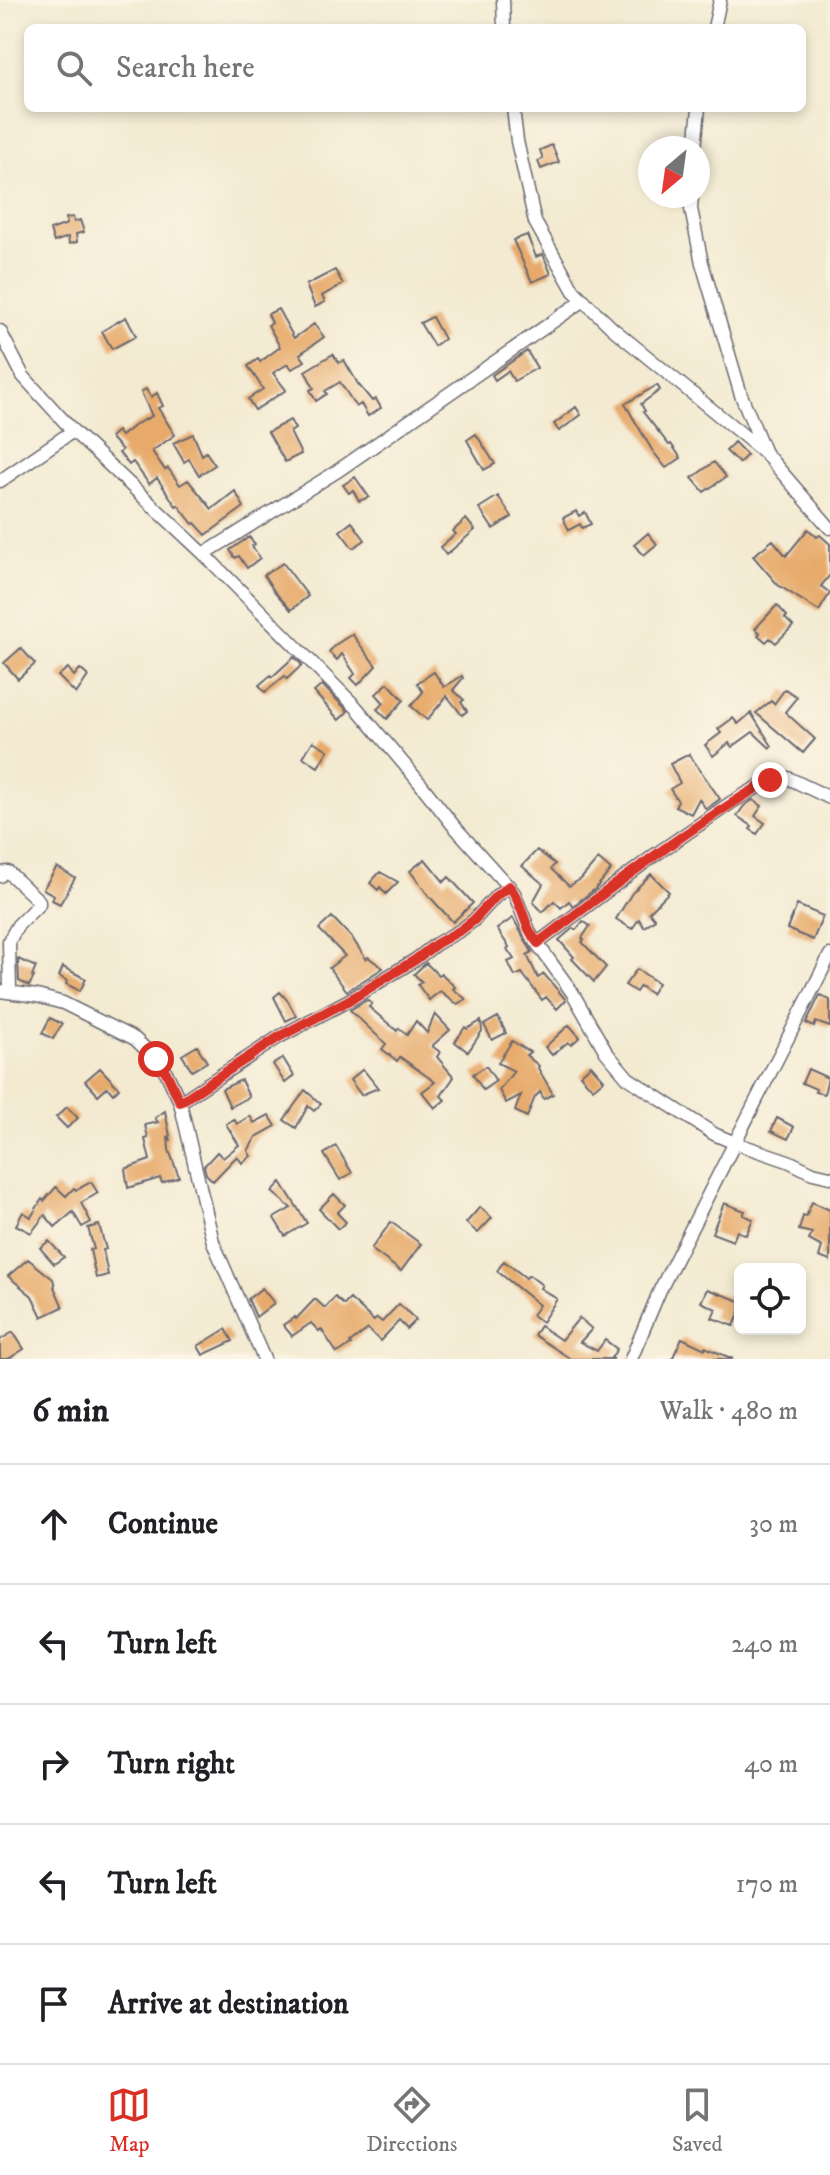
<!DOCTYPE html>
<meta charset="utf-8">
<style>
:root{--surface:#fff;--page:#f2f2f2;--text:#202124;--muted:#757577;--line:#e0e0e0;--accent:#d93025}
body{margin:0;font-family:"IM FELL DW Pica",serif;background:var(--page);color:var(--text)}
.controls{position:absolute;right:24px;bottom:24px;display:grid;overflow:hidden;border-radius:12px;box-shadow:0 4px 12px #0003}
.controls button{width:72px;height:72px;display:grid;place-items:center;padding:0;border:0;border-bottom:2px solid var(--line);background:var(--surface);color:var(--text);font:40px sans-serif}
.compass{position:absolute;left:638px;top:136px;width:72px;height:72px;border-radius:50%;background:var(--surface);box-shadow:0 4px 12px #0003;rotate:209deg}
.stop{position:absolute;width:24px;height:24px;margin:-18px;border:6px solid #d93025;border-radius:50%;background:#fff}
.stop.end{background:#d93025;border-color:#fff;box-shadow:0 2px 8px #0008}
.list{margin:0;padding:0;list-style:none}
h2{display:flex;justify-content:space-between;align-items:center;height:104px;margin:0;padding:0 32px;font-size:34px}
h2 small{font-size:26px;font-weight:400;color:var(--muted)}
.list li{display:grid;grid-template-columns:52px 1fr auto;gap:24px;align-items:center;box-sizing:border-box;height:120px;padding:0 32px;border-top:2px solid var(--line)}
.list b{display:block;font-size:30px;white-space:nowrap}
.list em{font-size:26px;font-style:normal;color:var(--muted)}
.icon{flex:none;width:44px;height:44px;fill:none;stroke:currentColor;stroke-width:2;stroke-linecap:round;stroke-linejoin:round}
.map{position:relative;flex:none;width:830px;height:1359px;overflow:hidden}
.search{position:absolute;background:var(--surface);box-shadow:0 4px 12px #0003;left:24px;right:24px;top:24px;height:88px;display:flex;align-items:center;gap:20px;box-sizing:border-box;padding:0 28px;border-radius:12px;color:var(--muted);font-size:30px}
.sheet{height:704px;background:var(--surface)}
nav{display:flex;justify-content:space-around;align-items:center;box-sizing:border-box;height:112px;border-top:2px solid var(--line);background:var(--surface);font-size:22px;color:var(--muted)}
nav a{display:grid;justify-items:center;gap:4px}
nav .on{color:var(--accent)}
.map>svg:first-child{display:block}
.building{fill:#e7aa6b}
.lines{fill:none;stroke-linecap:round;stroke-linejoin:round}
.minor-casing{stroke:#6b6870;stroke-width:15}
.minor{stroke:#fff;stroke-width:12}
.route{stroke:#d93025;stroke-width:10}
</style>
<div class="map">
<svg width="830" height="1359" viewBox="0 0 830 1359">
<rect width="100%" height="100%" fill="#fcf5e5"/>
<filter id="ink" filterUnits="userSpaceOnUse"><feTurbulence type="fractalNoise" baseFrequency=".0125" numOctaves="2"/><feDisplacementMap in="SourceGraphic" scale="16" xChannelSelector="R" yChannelSelector="G"/><feConvolveMatrix kernelMatrix="1 2 1 2 8 2 1 2 1" color-interpolation-filters="sRGB"/></filter>
<filter id="wash" filterUnits="userSpaceOnUse"><feTurbulence type="fractalNoise" baseFrequency=".006" numOctaves="4" result="noise"/><feDisplacementMap in="SourceGraphic" scale="32" xChannelSelector="R" yChannelSelector="G"/><feGaussianBlur stdDeviation="1.8" result="paint"/><feColorMatrix in="noise" values="0 0 0 0 0 0 0 0 0 0 0 0 0 0 0 0 0 1.4 0 .05"/><feComposite in="paint" operator="in"/></filter>
<g filter="url(#wash)">
<rect width="100%" height="100%" fill="#f3ead1"/>
<g id="blocks">
<path class="building" d="M552 145 559 162 541 169 538 161 543 159 540 150Z
M73 217 74 222 80 220 84 232 76 234 77 242 69 244 68 237 54 242 50 230 67 224 66 218Z
M527 235 536 257 543 254 551 274 532 282 513 240Z
M335 270 343 284 322 296 325 302 315 307 306 285Z
M278 309 294 338 314 324 324 337 300 354 305 361 292 369 288 364 273 373 286 390 255 410 248 399 263 389 248 366 258 359 260 362 280 347 268 325 272 323 268 314Z
M126 317 136 336 112 349 102 331Z
M432 317 444 339 434 346 420 323Z
M527 351 537 368 514 381 508 371 495 380 492 375Z
M333 354 339 363 344 360 358 384 372 401 376 399 381 408 368 416 361 404 356 407 340 382 325 391 327 394 316 401 310 390 314 388 305 371Z
M657 385 660 390 641 404 645 411 643 412 669 445 671 444 681 458 666 468 652 450 625 404Z
M146 389 151 397 157 393 163 406 158 408 175 435 152 451 165 470 168 468 180 485 188 480 212 509 235 491 244 507 206 535 195 523 193 524 178 505 176 506 157 478 149 484 133 462 129 465 119 453 122 450 110 437 117 431 121 436 136 424 152 416 141 392Z
M576 407 581 415 559 431 554 424Z
M290 420 295 429 290 432 301 454 285 462 268 432Z
M193 434 202 455 206 452 215 465 199 475 189 459 184 462 173 443Z
M476 434 495 464 484 470 467 440Z
M734 442 747 455 739 463 726 451Z
M714 462 726 477 704 492 692 478Z
M355 477 369 497 359 501 353 490 349 493 343 485Z
M498 496 512 517 493 529 479 508Z
M576 511 579 516 585 512 591 524 582 528 580 524 569 530 563 518Z
M466 519 475 530 446 555 440 547 456 534 453 531Z
M352 522 365 540 353 548 340 531Z
M808 529 817 537 820 535 830 544V575L821 586 830 593 819 611 778 585 753 556 773 540 786 556Z
M648 533 657 544 644 555 634 545Z
M249 537 255 544 252 546 260 558 247 568 239 556 235 558 230 550Z
M283 563 308 596 291 610 274 591 264 575Z
M777 605 787 616 785 618 793 626 776 643 770 638 766 642 758 635 760 633 755 629Z
M352 634 376 666 358 685 351 678 355 674 342 654 337 660 329 652 335 645Z
M21 648 35 664 18 679 4 663Z
M294 657 302 665 287 679 285 676 265 692 259 685 271 675 272 677Z
M68 668 74 676 80 669 88 676 76 694 58 676Z
M434 672 444 687 462 676 463 678 453 690 464 700 461 702 467 711 462 715 447 696 427 720 411 706 423 692 417 683Z
M388 683 404 700 387 719 377 709 384 703 376 694Z
M322 685 348 711 339 720 314 692Z
M785 689 797 697 785 712 815 739 803 753 756 713 771 701 774 704Z
M751 713 772 746 770 748 753 732 732 747 729 743 713 756 705 745 721 733 718 729 733 718 738 724Z
M313 741 328 750 318 767 303 757Z
M689 754 720 799 706 809 699 799 691 814 675 806 678 801 670 789 680 783 670 764Z
M753 800 762 806 755 816 765 823 757 834 750 829 752 826 737 816 744 806Z
M537 850 555 864 551 869 569 886 581 879 598 859 611 870 595 889 573 906 569 901 561 908 554 901 543 912 533 902 543 884 522 866Z
M425 859 444 882 449 877 473 903 453 922 429 896 410 871Z
M57 867 75 878 60 904 52 900 54 895 43 889Z
M380 872 398 882 386 894 380 887 378 890 370 883Z
M651 874 669 892 649 912 655 919 644 927 639 919 632 929 616 919 632 893Z
M797 905 823 916 813 940 787 929Z
M332 917 352 938 366 959 368 957 383 968 347 991 329 968 345 956 319 929Z
M513 918 532 952 527 955 538 978 544 974 566 1000 557 1009 546 997 542 1000 522 973 515 976 508 962 514 959 507 949 509 947 497 929Z
M583 921 590 926 582 938 584 940 582 942 606 967 594 982 572 959 574 957 559 940 573 928 576 930Z
M18 959 36 967 32 976 34 977 29 986 19 981Z
M426 963 438 975 441 973 455 987 453 989 466 999 457 1004 440 991 429 1000 418 985 422 982 414 974Z
M63 967 86 979 80 991 66 984 67 981 59 976Z
M637 969 658 983 651 994 640 986 636 992 625 985Z
M280 992 288 1001 296 1016 286 1021 274 997Z
M820 995 830 1000V1027L816 1022 814 1027 806 1023Z
M367 1000 372 1004 369 1007 397 1031 399 1028 407 1035 416 1021 427 1033 435 1014 450 1030 432 1046 440 1052 437 1057 454 1077 441 1096 445 1100 435 1108 422 1092 435 1082 400 1057 397 1061 382 1049 386 1044 350 1010Z
M498 1017 506 1033 492 1040 484 1025Z
M50 1018 62 1024 53 1039 42 1033Z
M481 1021 482 1031 468 1052 455 1042 465 1027 467 1029Z
M569 1025 580 1037 571 1045 568 1042 552 1055 545 1047Z
M512 1041 530 1052 526 1055 539 1066 538 1068 553 1094 544 1099 540 1092 535 1097 527 1117 515 1111 521 1095 506 1103 499 1090 514 1071 498 1063Z
M197 1046 207 1062 192 1071 182 1055Z
M283 1058 294 1076 285 1083 273 1064Z
M591 1065 604 1080 593 1089 580 1075Z
M486 1066 496 1081 483 1090 473 1074Z
M100 1068 119 1088 113 1094 107 1087 98 1095 85 1081Z
M363 1069 378 1088 361 1095 350 1080Z
M808 1069 828 1078 824 1094 815 1092 816 1089 802 1083Z
M241 1080 249 1097 230 1107 222 1089Z
M305 1090 321 1104 314 1111 308 1106 296 1128 284 1120Z
M67 1107 78 1118 67 1128 56 1117Z
M165 1111 171 1141 168 1136 169 1150 179 1177 162 1183 160 1178 128 1188 125 1169 150 1160 145 1139 148 1138 145 1125 158 1122 155 1118Z
M269 1115 276 1126 256 1137 248 1151 251 1156 242 1163 237 1156 213 1181 206 1174 204 1166 217 1152 223 1158 239 1145 226 1124 234 1119 237 1124 250 1116 254 1123Z
M777 1118 794 1127 788 1139 771 1131Z
M336 1146 352 1173 340 1180 324 1154Z
M91 1182 98 1193 81 1203 91 1222 82 1227 73 1212 55 1227 45 1215 31 1233 16 1225 23 1212 31 1217 42 1199 44 1201 56 1187 66 1196 74 1188 76 1190Z
M281 1182 307 1223 285 1236 274 1218 291 1208 272 1192Z
M334 1194 345 1205 337 1213 346 1222 338 1229 319 1209Z
M812 1202 830 1210V1261L819 1257 822 1247 809 1240 812 1233 799 1230 803 1216 806 1217Z
M724 1203 745 1211 743 1215 753 1219 746 1235 737 1231 733 1241 712 1233Z
M480 1207 492 1218 478 1233 466 1223Z
M391 1222 421 1244 401 1271 371 1249Z
M99 1225 106 1249 103 1250 108 1275 96 1278 90 1250 94 1249 88 1228Z
M49 1241 64 1257 54 1264 40 1248Z
M28 1259 53 1279 55 1286 54 1287 63 1307 42 1317 32 1296 8 1276Z
M504 1261 526 1278 529 1275 542 1285 540 1288 557 1299 542 1322 532 1315 539 1305 497 1271Z
M262 1288 274 1303 256 1317 248 1299Z
M707 1289 740 1301V1312L734 1326 712 1318 716 1309 701 1302Z
M335 1297 344 1305 350 1299 374 1321 377 1318 382 1322 399 1304 416 1320 407 1329 399 1321 380 1341 368 1329 350 1343 351 1345 337 1353 321 1329 319 1331 311 1323 292 1336 283 1325 295 1317 296 1319 315 1299 325 1308Z
M579 1318 592 1329 580 1342 597 1351 605 1340 617 1349 611 1358 614 1359H571L534 1335 540 1326 561 1340Z
M226 1329 233 1341 203 1355 198 1346Z
M13 1332 24 1349 8 1359H0V1340Z
M682 1338 705 1349V1347L733 1359H672Z"/>
</g>
</g>
<g filter="url(#ink)">
<use href="#blocks" fill-opacity="0" stroke="#6b6870" stroke-width="2"/>
<g class="lines">
<defs>
<path id="minor" d="M503 0 504 28
M714 28 720 0
M513 108 517 141 535 222 574 291 612 328 765 453
M695 148 699 108
M692 196 691 209 702 263 741 395 765 453 830 528
M0 331 23 376 73 431 204 554 356 707 419 782 453 825 514 893 531 935 572 992 606 1052 628 1078 714 1134 735 1143 788 1161 813 1173 830 1177
M0 481 73 431
M204 554 336 472 584 300
M0 876 2 873 8 872 39 901V904L18 925 9 941 10 992
M538 943 652 857 732 802 770 780 788 778 830 798
M0 991 37 996 63 1003 135 1039 156 1059 166 1072 180 1102 213 1242 264 1359
M180 1102 279 1037 353 998 415 960 436 944 461 930 474 920 496 896 509 886
M631 1359 660 1290 830 955"/>
</defs>
<use href="#minor" class="minor-casing"/>
<use href="#minor" class="minor"/>
</g>
</g>
<g class="lines" filter="url(#ink)">
<path class="route" d="M156 1059 166 1072 180 1102 279 1037 353 998 415 960 436 944 461 930 474 920 496 896 509 886C523 902 523 927 538 943 613 886 688 828 770 780"/>
</g>
</svg>
<div class="controls">
<button><svg class="icon" aria-label="locate" viewBox="0 0 24 24"><circle cx="12" cy="12" r="6"/><path d="M12 2v4M12 18v4M2 12h4M18 12h4"/></svg></button>
</div>
<svg class="compass" viewBox="-18 -18 36 36"><path d="M0-13l5 13h-10z" fill="#e53935"/><path d="M0 13l5-13h-10z" fill="#757577"/></svg>
<div class="stop" style="left:156px;top:1059px"></div>
<div class="stop end" style="left:770px;top:780px"></div>
<div class="search"><svg class="icon" aria-label="search" viewBox="0 0 24 24"><circle cx="10" cy="10" r="6"/><path d="M15 15l6 6"/></svg>Search here</div>
</div>
<section class="sheet">
<h2>6 min<small>Walk · 480 m</small></h2>
<ul class="list">
<li><svg class="icon" aria-label="ahead" viewBox="0 0 24 24"><path d="M12 20V5M6 11l6-6 6 6"/></svg><div><b>Continue</b></div><em>30 m</em></li>
<li><svg class="icon" aria-label="left" viewBox="0 0 24 24"><path d="M17 20v-9H6M10 6l-5 5 5 5"/></svg><div><b>Turn left</b></div><em>240 m</em></li>
<li><svg class="icon" aria-label="right" viewBox="0 0 24 24"><path d="M7 20v-9h11M14 6l5 5-5 5"/></svg><div><b>Turn right</b></div><em>40 m</em></li>
<li><svg class="icon" aria-label="left" viewBox="0 0 24 24"><path d="M17 20v-9H6M10 6l-5 5 5 5"/></svg><div><b>Turn left</b></div><em>170 m</em></li>
<li><svg class="icon" aria-label="arrive" viewBox="0 0 24 24"><path d="M6 21V4h12l-3 4 3 4H6"/></svg><div><b>Arrive at destination</b></div></li>
</ul>
</section>
<nav>
<a class="on"><svg class="icon" aria-label="map" viewBox="0 0 24 24"><path d="M3 6l6-2 6 2 6-2v14l-6 2-6-2-6 2zM9 4v14M15 6v14"/></svg>Map</a>
<a><svg class="icon" aria-label="directions" viewBox="0 0 24 24"><path d="M12 3l9 9-9 9-9-9zM9 14v-3h6M13 9l2 2-2 2"/></svg>Directions</a>
<a><svg class="icon" aria-label="saved" viewBox="0 0 24 24"><path d="M7 4h10v16l-5-4-5 4z"/></svg>Saved</a>
</nav>
